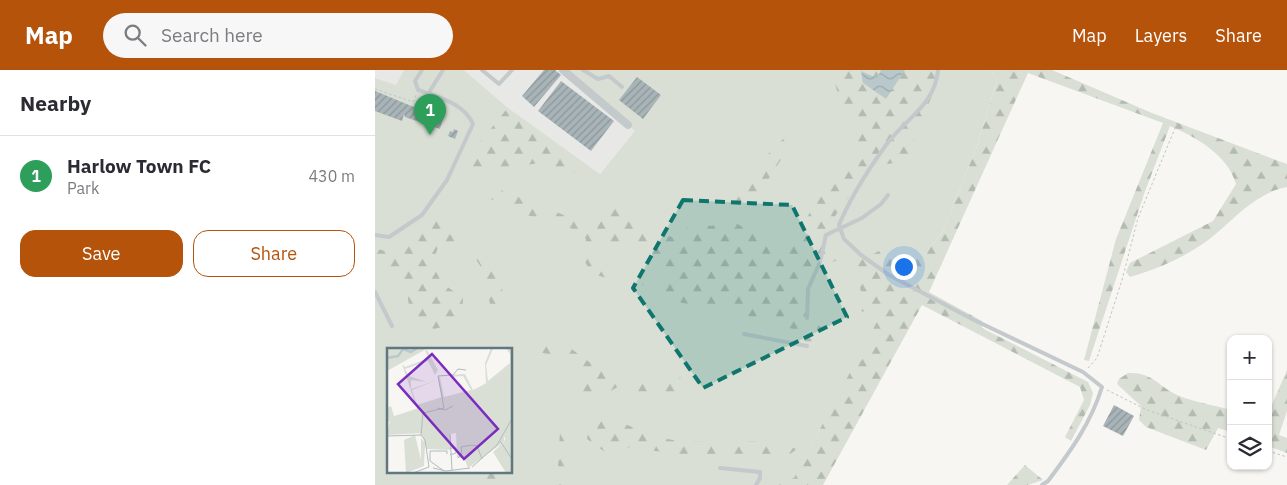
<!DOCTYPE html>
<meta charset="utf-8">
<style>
:root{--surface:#fff;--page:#f7f7f7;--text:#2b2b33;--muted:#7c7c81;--line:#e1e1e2;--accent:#b45309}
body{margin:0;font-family:"IBM Plex Sans",sans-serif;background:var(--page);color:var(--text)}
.controls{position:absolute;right:15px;bottom:15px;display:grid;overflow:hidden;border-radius:10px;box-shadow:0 1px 4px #0004}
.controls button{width:45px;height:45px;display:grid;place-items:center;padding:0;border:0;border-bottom:1px solid var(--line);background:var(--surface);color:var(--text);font:25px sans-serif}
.you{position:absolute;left:528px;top:196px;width:18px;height:18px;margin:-12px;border:4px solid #fff;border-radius:50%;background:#1a73e8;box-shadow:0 0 0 8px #1a73e833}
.badge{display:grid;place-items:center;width:32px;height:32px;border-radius:50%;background:var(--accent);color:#fff;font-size:16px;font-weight:700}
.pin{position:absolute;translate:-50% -41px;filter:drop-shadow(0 1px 2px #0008)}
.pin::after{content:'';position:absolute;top:26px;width:18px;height:15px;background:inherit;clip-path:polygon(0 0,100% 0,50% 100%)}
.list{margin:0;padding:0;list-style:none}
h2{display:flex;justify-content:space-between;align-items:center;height:65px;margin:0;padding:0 20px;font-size:21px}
h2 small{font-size:16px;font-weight:400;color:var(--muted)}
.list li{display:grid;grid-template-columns:32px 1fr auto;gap:15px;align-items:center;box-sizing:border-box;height:80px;padding:0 20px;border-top:1px solid var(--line)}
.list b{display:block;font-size:19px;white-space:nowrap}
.list p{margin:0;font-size:16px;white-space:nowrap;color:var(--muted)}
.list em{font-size:16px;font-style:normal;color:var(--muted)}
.actions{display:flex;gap:10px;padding:15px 20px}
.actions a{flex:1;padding:11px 0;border:1px solid var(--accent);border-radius:15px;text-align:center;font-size:18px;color:var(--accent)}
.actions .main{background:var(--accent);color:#fff}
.icon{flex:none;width:28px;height:28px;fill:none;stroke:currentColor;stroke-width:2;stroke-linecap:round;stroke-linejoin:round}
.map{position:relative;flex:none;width:912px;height:415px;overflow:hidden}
header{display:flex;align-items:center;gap:30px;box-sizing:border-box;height:70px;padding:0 25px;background:var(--accent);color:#fff}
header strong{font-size:24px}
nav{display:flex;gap:28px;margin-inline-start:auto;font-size:18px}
.search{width:350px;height:45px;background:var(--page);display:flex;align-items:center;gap:12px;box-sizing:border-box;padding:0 18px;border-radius:28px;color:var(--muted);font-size:19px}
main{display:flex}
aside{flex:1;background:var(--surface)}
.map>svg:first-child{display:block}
.built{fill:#e8e8e7}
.green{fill:#d9dfd4;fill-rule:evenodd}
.forest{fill:url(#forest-firs)}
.water{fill:url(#water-waves)}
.building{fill:url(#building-hatch)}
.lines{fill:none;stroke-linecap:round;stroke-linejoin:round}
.path{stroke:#c0c2c4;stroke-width:1;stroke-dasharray:2.5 2.5;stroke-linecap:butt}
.service{stroke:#c4c9cb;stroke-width:4}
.minor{stroke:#c4c9cb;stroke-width:8}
.marked{fill:#0f766e;fill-opacity:0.2;stroke:#0f766e;stroke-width:4;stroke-dasharray:10 6;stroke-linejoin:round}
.inset-river{fill:none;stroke:#b9c9cb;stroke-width:2.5}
.inset-road{fill:none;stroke:#b2bbbe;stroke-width:1}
.view{fill:#7b2cbf;fill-opacity:0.15;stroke:#7b2cbf;stroke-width:2.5}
.inset-edge{fill:none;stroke:#607780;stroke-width:2.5}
</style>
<header>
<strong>Map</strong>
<div class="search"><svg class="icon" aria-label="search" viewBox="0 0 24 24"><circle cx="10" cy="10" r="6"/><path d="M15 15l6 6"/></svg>Search here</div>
<nav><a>Map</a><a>Layers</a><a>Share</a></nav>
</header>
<main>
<aside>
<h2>Nearby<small></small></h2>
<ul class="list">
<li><span class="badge" style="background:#2e9e5b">1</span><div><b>Harlow Town FC</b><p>Park</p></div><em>430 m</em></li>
</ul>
<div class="actions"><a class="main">Save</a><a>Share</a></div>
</aside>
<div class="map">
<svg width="912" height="415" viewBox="0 0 912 415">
<defs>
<pattern id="forest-firs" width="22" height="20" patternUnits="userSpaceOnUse" patternTransform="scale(1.25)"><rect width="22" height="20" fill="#d9dfd4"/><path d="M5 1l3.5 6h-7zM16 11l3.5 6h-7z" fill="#b3bab1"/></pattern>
<pattern id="water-waves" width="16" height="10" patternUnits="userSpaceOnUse" patternTransform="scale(1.25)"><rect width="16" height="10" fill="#b9c9cb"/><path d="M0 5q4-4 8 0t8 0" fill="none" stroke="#9aa8aa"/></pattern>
<pattern id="building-hatch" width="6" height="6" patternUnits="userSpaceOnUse" patternTransform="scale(1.25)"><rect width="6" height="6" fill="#a8b4b7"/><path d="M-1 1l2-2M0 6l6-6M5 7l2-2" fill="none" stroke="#8c979a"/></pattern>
</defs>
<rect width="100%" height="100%" fill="#f7f6f3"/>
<path class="built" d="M0 0H29L21 16 0 8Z
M89 0H188L261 61 225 104 132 37Z"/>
<path class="green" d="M29 0H89L132 37 225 104 260 61 188 0H616L622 10 602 76 567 163 549 185 445 359 416 415H0V8L21 15ZM14 279H136V401H14Z"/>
<path class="forest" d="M473 0H569L547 48 531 91 507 95 481 116 458 149 454 171 480 193 504 181 528 185H549L567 163 602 76 622 10 616 0H677L777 43 909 93 912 94V117C878 123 856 154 829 173 806 189 782 199 755 207L751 202 755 193 838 151 861 114C853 85 821 67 795 56L769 124 714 291 709 290 741 169 788 53 653 3 554 222 607 251V258L713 312 718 323 715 335 696 371 690 367 709 330 705 317 547 235 448 415H396L419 408 505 246 486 241C488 216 484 206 465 189L430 204 425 232 436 250 453 262 455 271 447 275 434 276 421 260 349 239 307 233 263 213 297 214 291 199 251 174 223 170 219 191 236 209 217 204 209 190 211 169 201 160 139 141 116 129 126 120 216 156 239 138 255 140 283 164 303 168 318 152 336 156 357 151 402 176 421 167 438 137 480 81 481 50 465 33 460 13Z
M131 40 133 42 214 104 181 100 165 93 111 100 91 99 88 93Z
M413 64 418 71 378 133 353 132 383 94Z
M61 149 77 166 103 177 126 198 128 235 115 234 108 200 91 174 65 172 57 194 67 213 88 228 87 252 59 259 36 249 30 209 0 189V178L13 182 31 173 45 156Z
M162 273 185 274 194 277 211 290 253 312H282L304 297 307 323H287L277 320 256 327 243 317 209 335 203 298 180 286 161 281Z
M912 300V341L904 365 912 368V383L893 376V344Z
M753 303C777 302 782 315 802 325 818 332 839 335 856 340V362L843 358 831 380 771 357 764 350 766 336 742 314 744 309Z
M230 346C249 353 269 363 289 368 309 374 331 368 350 377 372 366 399 372 422 379L411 387 360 385 317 387 257 377 230 382 212 369 216 351Z
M185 361 194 371 189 415H182Z
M650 395 668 410 653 415H632Z
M107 401H128L127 415H108Z"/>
<path class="water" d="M506 0H530L511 29 488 13 486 1 502 8Z"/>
<path class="building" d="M169 0H180L186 5 159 37 147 26Z
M262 7 286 25 268 49 244 30Z
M186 11 239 51 216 81 163 41Z
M0 21 68 49 65 59 30 47 29 44 27 51 0 41Z
M79 59 83 61 80 69 73 66 75 61 78 62Z
M739 335 759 346 748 366 728 356Z"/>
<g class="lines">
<path class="path" d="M0 19 38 32 41 25
M713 298 722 288 747 210 763 148 803 51
M732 320 772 340 856 369
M893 381 912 387"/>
<path class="service" d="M107 0 124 14 137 0
M208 0 223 9 234 6 247 17
M563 0C560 35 530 49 511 75 493 100 476 126 464 155L469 169 486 185 514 205 597 249 708 302 727 317C716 353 695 382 673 411L667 415
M53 24 68 0
M0 165 14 167 47 145 72 110 98 54C89 33 63 27 43 20L40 11 47 0
M0 222 17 256
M432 248 433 219 445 192 451 165 487 148 506 134 513 125
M369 264 432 276
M345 398 385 402V408L381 415"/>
<path class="minor" d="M188 0 253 55"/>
</g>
<path class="marked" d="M308 130 417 135 472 247 328 318 258 218Z"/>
<g transform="translate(12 278)">
<rect width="125" height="125" fill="#f7f6f3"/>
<path d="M0 0H41L0 23ZM125 16V107L117 88V94L81 120 77 109 70 110 69 85 63 86V102L40 101 34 85 0 87 3 71 49 53 88 45ZM28 87 34 112V90L38 95 37 118 19 125 17 92Z" fill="#d9dfd4"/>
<path d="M104 0 106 1 99 17 101 33 123 15V6L119 0H125V16L89 45 88 51 100 46 122 24 125 25V29L117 30 103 56 95 60 80 47 61 52 59 57 62 61 68 55 75 74 73 72V78L78 79 76 83 79 92 60 64 49 66 45 72 36 73 35 81 32 73 26 72 34 64 46 61 56 63 52 53 0 74V60L4 58 0 45 7 68 30 61 15 16 18 19 42 10 38 3 40 2 51 22 48 27 41 13 18 21 22 28 40 34 24 32V41L50 32 25 42 30 57 55 49 51 30 53 29 57 49 84 42 76 28 63 29V27L78 26 86 42 96 37 99 35 98 15ZM122 79 119 88 125 107V125H119L106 104 117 94Z" fill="#d9dfd4"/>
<path class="inset-river" d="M0 10 11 8 16 1 24 4 30 0"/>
<path class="inset-road" d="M50 60 58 62 66 58M63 86 65 122M34 87 36 65 57 60 51 28 66 27 71 21 79 22M0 88 34 87 38 92 42 119M113 93 125 111M63 100H69V105L63 107M71 110 75 106 74 99 85 97 90 98 95 111M85 119 110 97 125 71M46 120 59 123 83 120M57 123 43 113V103H60V106M26 125 42 119"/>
<path class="view" d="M45 6 111 81 77 111 11 36Z"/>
<rect width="125" height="125" class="inset-edge"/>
</g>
</svg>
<div class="controls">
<button>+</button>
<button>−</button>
<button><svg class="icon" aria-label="layers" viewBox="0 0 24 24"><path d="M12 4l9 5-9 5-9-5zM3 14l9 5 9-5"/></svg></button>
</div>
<div class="you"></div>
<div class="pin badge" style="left:55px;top:65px;background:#2e9e5b">1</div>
</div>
</main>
